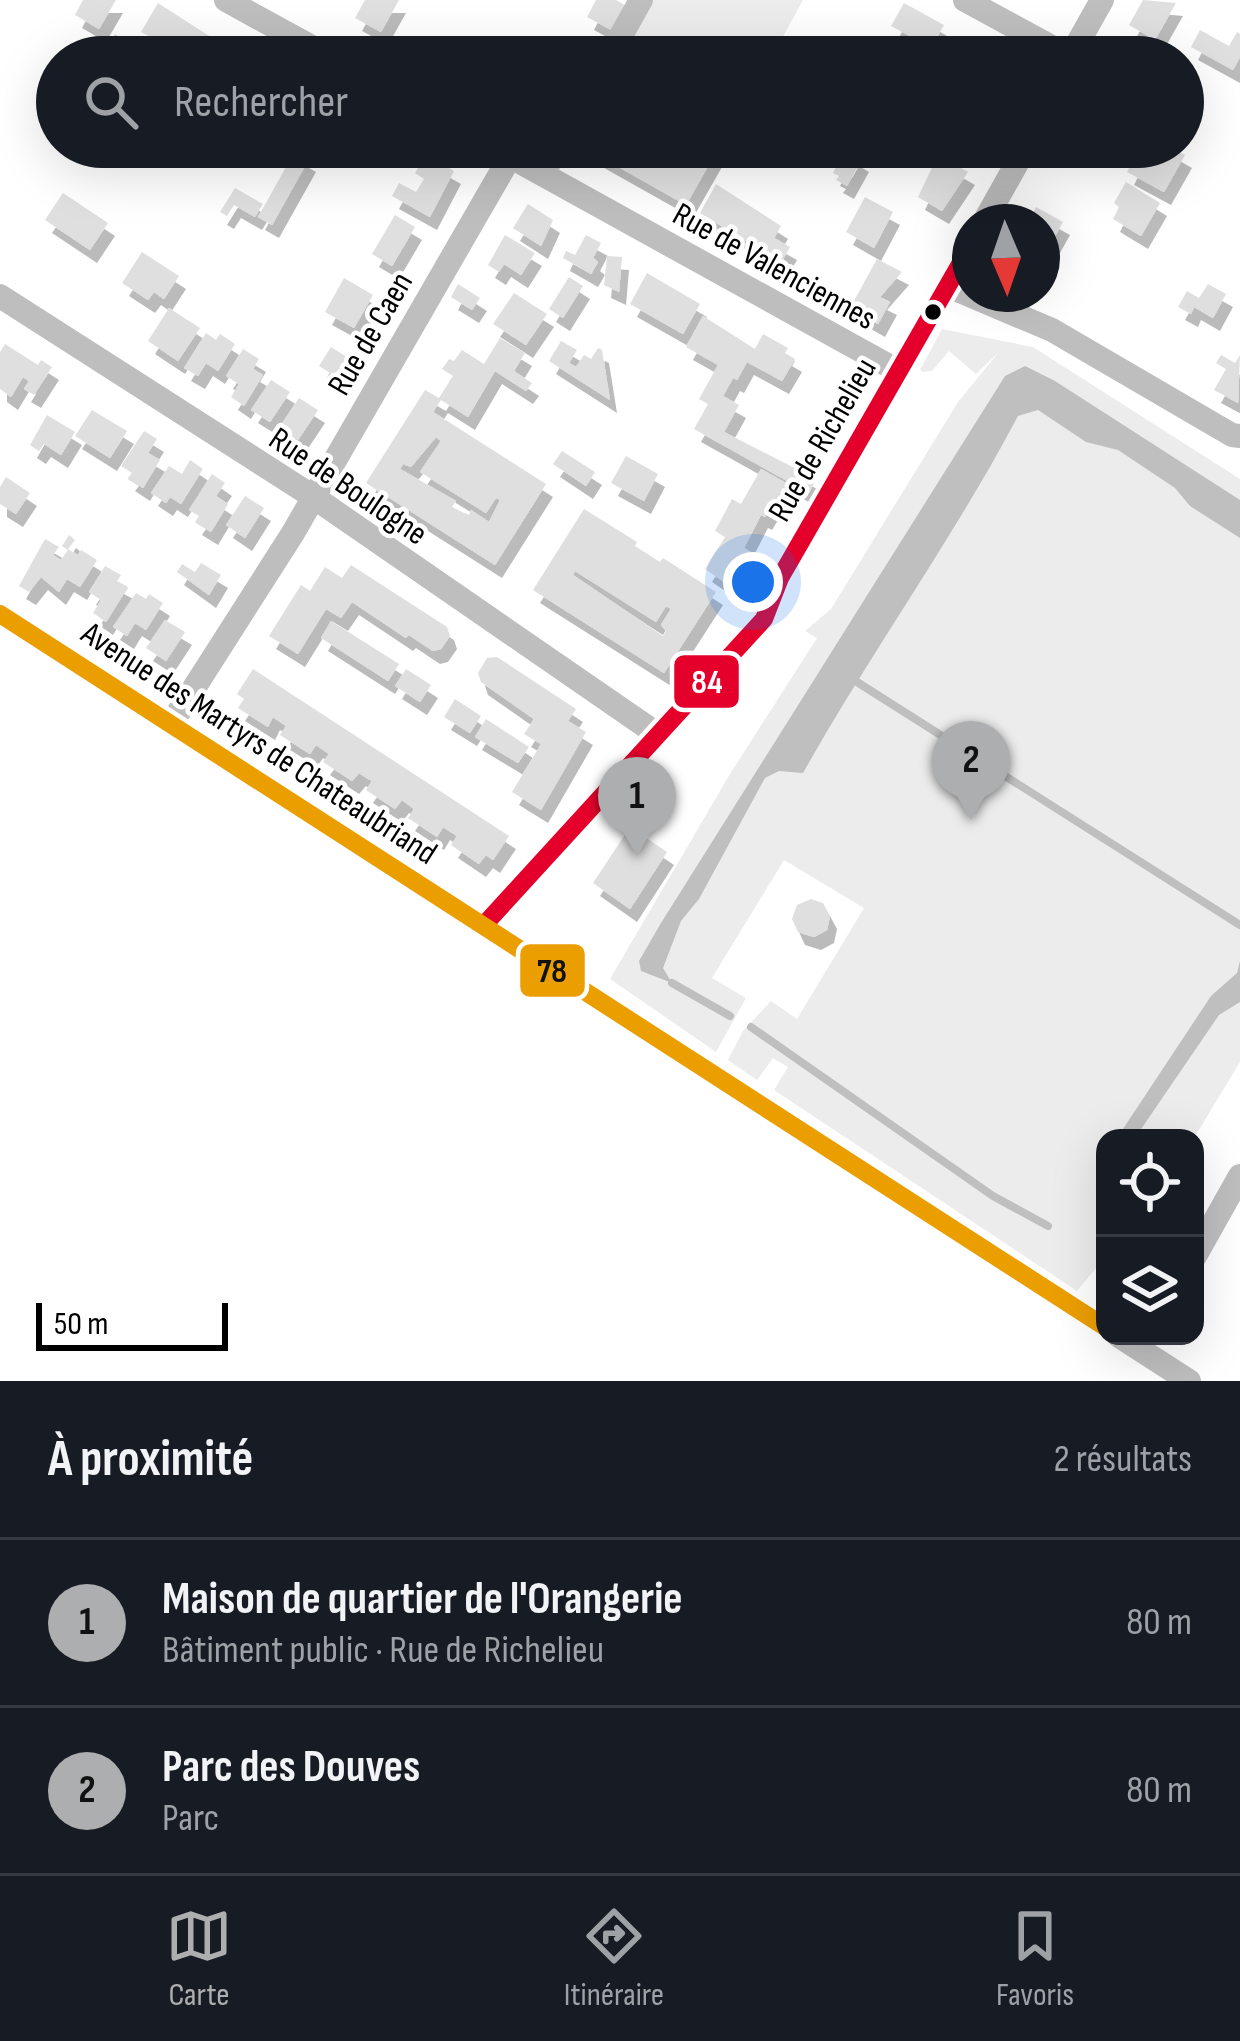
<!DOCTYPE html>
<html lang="fr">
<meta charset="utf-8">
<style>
:root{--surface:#171b24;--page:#20242c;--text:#f1f3f6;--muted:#9ea1a6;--line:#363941;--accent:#adaeaf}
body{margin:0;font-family:"Sofia Sans Condensed",sans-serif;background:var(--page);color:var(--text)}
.controls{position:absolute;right:36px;bottom:36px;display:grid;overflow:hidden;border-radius:24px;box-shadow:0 12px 48px #0002}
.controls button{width:108px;height:108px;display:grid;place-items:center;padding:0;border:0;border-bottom:3px solid var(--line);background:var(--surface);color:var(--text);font:60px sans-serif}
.compass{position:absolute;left:952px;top:204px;width:108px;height:108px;border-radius:50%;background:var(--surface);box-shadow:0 12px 48px #0002;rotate:178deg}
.scale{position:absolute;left:36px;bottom:30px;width:192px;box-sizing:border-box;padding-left:12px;border:6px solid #000;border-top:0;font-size:33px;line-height:42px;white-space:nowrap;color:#000;-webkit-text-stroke:9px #fff;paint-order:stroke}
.you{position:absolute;left:753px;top:582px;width:42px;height:42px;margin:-30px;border:9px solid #fff;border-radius:50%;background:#1a73e8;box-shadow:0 0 0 18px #1a73e833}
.badge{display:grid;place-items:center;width:78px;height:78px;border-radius:50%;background:var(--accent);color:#111;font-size:39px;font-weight:700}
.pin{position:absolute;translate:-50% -99px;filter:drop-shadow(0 3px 6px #0008)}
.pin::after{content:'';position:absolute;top:63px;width:42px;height:36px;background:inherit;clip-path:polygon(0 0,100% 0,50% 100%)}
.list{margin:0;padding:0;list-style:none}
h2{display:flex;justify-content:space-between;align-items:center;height:156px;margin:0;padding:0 48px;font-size:51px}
h2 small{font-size:39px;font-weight:400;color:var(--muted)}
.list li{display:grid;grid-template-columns:78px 1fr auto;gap:36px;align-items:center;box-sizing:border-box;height:168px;padding:0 48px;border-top:3px solid var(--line)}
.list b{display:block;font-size:45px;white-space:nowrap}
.list p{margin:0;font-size:39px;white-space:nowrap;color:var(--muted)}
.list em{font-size:39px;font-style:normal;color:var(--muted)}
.icon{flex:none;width:66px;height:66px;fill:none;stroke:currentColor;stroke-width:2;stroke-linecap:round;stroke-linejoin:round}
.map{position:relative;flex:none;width:1240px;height:1381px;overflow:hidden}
.search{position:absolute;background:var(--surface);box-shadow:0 12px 48px #0002;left:36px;right:36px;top:36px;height:132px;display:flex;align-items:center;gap:30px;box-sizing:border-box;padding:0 42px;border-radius:66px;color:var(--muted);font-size:45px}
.sheet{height:492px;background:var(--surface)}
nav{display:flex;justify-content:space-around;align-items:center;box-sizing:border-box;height:168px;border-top:3px solid var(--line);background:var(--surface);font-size:33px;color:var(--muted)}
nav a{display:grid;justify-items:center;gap:6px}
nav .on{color:var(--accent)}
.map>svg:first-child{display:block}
.green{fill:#ececec}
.water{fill:#bfbfbf}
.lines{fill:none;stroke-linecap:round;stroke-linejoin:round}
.stream{stroke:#bfbfbf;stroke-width:8}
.building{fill:#dfdfdf;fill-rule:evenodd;filter:url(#shadow)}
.minor{stroke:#bebebe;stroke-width:24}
.bus-1-casing{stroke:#fff;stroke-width:27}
.bus-2-casing{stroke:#fff;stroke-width:27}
.bus-1{stroke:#e4002b;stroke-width:18}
.bus-2{stroke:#eb9e00;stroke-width:18}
.bus-dot{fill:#000;stroke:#fff;stroke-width:4.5}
.labels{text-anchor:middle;stroke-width:9;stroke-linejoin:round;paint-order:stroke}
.street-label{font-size:33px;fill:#000;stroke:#fff}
.line-badge{stroke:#fff;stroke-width:4.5}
.badge-label{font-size:33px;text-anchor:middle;font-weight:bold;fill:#fff}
.pale-badge-label{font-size:33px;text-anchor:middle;font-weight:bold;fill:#111}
</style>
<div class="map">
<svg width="1240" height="1381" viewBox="0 0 1240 1381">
<defs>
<filter id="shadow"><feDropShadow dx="7" dy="13" stdDeviation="0" flood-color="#0004"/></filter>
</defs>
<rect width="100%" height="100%" fill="#fff"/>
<path class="green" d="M647 0H803L772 57H631L619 50Z
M942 329 1033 347 1240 479V1062L1194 1138H1105V1257L1077 1291 774 1090 788 1067 773 1058 757 1080 728 1060 743 1031 771 1001 797 1019 864 908 784 860 712 978 746 998 716 1052 610 979 730 774 817 638 805 631 831 609 958 402 998 353 976 374 949 351 932 371 923 372 920 370Z"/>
<path class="water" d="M1025 366 1055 381 1240 500V538L1190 506 1175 488 1118 450 1086 442 1038 410 1018 416C953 539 871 652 803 773L779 771 765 778 699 899 681 921 663 968 672 983 641 971 639 961 661 923 1005 376Z
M1240 961V1002L1219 1015 1135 1138H1117L1211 996 1237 973Z"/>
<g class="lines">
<path class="stream" d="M857 682 1240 925
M672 983 730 1016
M751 1027 993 1196 1048 1226"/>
</g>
<path class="building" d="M83 0H116L99 29 75 15Z
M365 0H399L381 32 355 18Z
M596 0H616L628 7 613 31 587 17Z
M1143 0 1176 3 1155 40 1129 25Z
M158 3 217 41 208 57H188L141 32Z
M904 3 944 25 935 41 926 35 921 42 891 26Z
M1200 30 1229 46 1237 32 1240 34V57L1233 70 1191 47Z
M115 34 134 45 128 57H102Z
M435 39 468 57H426Z
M583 147H719L686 205Z
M1149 147H1171L1185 155 1164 192 1127 172 1132 162 1139 165Z
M295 151 309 159 272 225 258 217Z
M852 153 862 159 847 186 836 180 839 176 833 173 839 161 845 165Z
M426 155 454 171 430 217 392 196 399 183 416 192 424 179 415 173Z
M938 155 968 172 942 211 918 197Z
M1126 182 1160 203 1141 236 1113 219 1119 207 1114 203Z
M716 184 781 226 774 238 790 247 778 268 762 260 766 253 700 213Z
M235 188 263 204 255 217 234 205 227 216 220 212Z
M63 193 108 223 90 250 45 220Z
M865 197 893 212 874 248 846 232Z
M528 204 553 220 541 246 513 228Z
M1036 207 1063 222 1048 249 1042 245V222H1028Z
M395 215 415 227 392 266 372 254Z
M505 235 535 253 521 275 504 264 499 272 488 265Z
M586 235 601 243 593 258 598 262 591 274 563 258 566 251 575 255Z
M142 252 179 276 164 299 154 292 148 300 122 283Z
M607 256 622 257 619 292 604 285Z
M877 259 902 272 880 297 890 302 878 324 850 308Z
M647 273 700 304 683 334 630 304Z
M569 277 583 286 563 318 549 309Z
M344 278 373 295 354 328 325 312Z
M458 284 480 298 472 310 451 297Z
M1208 284 1226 294 1213 318 1194 307 1191 314 1178 307 1187 291 1199 298Z
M514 293 547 314 526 345 493 324Z
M169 308 200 328 178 361 148 341Z
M703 316 755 349 763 334 788 348 785 353 795 359 782 381 747 362 737 380 733 378 723 396 739 405 724 432 816 479 809 493 694 429 708 404 699 399 718 365 686 347Z
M206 333 216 340 220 334 235 344 218 371 206 363 198 376 184 368Z
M500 338 525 353 514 371 532 383 526 391 495 371 468 417 441 400 433 412 546 484 495 565 366 483 425 390 439 398 453 376 442 369 449 359 454 361 462 350 484 364ZM436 437 441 441 420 472 486 513 496 498 500 500 489 522 471 510 469 515 460 511 452 507 456 501 400 469 403 464 411 467Z
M561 341 577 350 569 363 576 367 584 355 591 359 598 348 602 350 610 400 549 361Z
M5 344 38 365 41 360 52 367 34 395 24 389 29 381 23 377 11 397 0 389V352Z
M331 347 350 359 338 378 319 366Z
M243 349 259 359 253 369 263 375 244 406 231 397 239 384 226 376Z
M1221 355 1235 363 1240 355 1238 403 1214 390 1226 369 1216 363Z
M271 380 290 392 270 422 251 410Z
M299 398 318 410 298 440 279 428Z
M92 410 127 431 110 458 75 436Z
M47 415 75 432 61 455 44 444 39 451 30 445Z
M144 431 157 439 148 453 160 460 143 488 128 478 132 473 121 466Z
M562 451 595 472 586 486 553 464Z
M626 456 658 474 644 501 611 483Z
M190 460 203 469 181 504 170 497 166 503 151 493 169 466 182 474Z
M761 469 786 483 765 517 761 515 744 548 752 553 730 586 705 569 725 537 715 531 732 499 741 504Z
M212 474 225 483 216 496 228 504 211 532 195 522 199 516 189 510Z
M6 477 30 493 16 514 0 504V487Z
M245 496 264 508 245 538 226 525Z
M584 509 637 542 635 546 660 562 663 558 716 592 664 673 533 590ZM575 571 656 622 666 606 671 609 661 625 666 631 663 636 573 575Z
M69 535 75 540 68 549 78 555 81 550 97 560 80 587 67 579 59 592 41 577 29 592 19 586 45 539 59 547 53 555 61 560 68 550 62 546Z
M201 563 221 575 209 595 177 572 182 564 195 572Z
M351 565 447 627 450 636 441 649 433 651 409 635 406 638 352 602 341 618 326 609 298 654 269 636 301 585 310 591 325 567 342 578Z
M105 566 121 575 117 581 128 587 106 622 93 613 101 600 89 592Z
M136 593 146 599 149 594 163 603 146 630 135 623 127 636 113 627Z
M165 620 185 632 166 661 146 648Z
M331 621 399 664 388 681 321 638Z
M497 657 576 709 568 721 586 732 541 810 512 792 541 744 524 734 534 719 481 682 478 673 487 658Z
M253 669 509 836 493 860 486 855 479 864 451 845 457 836 443 827 437 837 408 818 414 809 402 800 395 809 366 790 372 781 365 777 359 773 352 781 323 762 329 754 316 745 310 754 280 735 286 726 280 722 273 717 268 727 238 708 244 699 237 694Z
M406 669 431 685 420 702 395 686Z
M455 699 481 716 470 733 444 717Z
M486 719 529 747 518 763 475 737Z
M630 827 667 852 630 909 593 883Z
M811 899 823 903 830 916 827 930 814 937 798 932 792 919 797 905Z"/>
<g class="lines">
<path class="minor" d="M226 0 330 57
M965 0 1070 57 1102 0
M609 57 641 0
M493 147 898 371
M543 174 558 147
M984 222 1026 147
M948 286 1052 330 1232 435 1240 436
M0 296 312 496 657 734
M0 614 1105 1327
M171 724 293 533 510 157
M484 925 764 619 780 578 970 247
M1195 1256 1240 1176
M1119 1336 1189 1381"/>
<defs>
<path id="bus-1" d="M484 925 764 619 780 578 970 247"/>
<path id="bus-2" d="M0 614 1105 1327"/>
</defs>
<use href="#bus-1" class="bus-1-casing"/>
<use href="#bus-2" class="bus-2-casing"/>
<use href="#bus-1" class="bus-1"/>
<use href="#bus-2" class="bus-2"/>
</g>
<circle class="bus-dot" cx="933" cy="312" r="10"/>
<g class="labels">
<g class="street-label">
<text transform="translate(775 265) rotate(29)" y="12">Rue de Valenciennes</text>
<text transform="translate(369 333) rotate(-60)" y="12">Rue de Caen</text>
<text transform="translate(821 439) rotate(-60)" y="12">Rue de Richelieu</text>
<text transform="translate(349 485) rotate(34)" y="12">Rue de Boulogne</text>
<text transform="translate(260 742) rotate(33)" y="12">Avenue des Martyrs de Chateaubriand</text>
</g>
</g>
<g class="line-badge">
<rect x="672" y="653" width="69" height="57" rx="12" fill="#e4002b"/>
<rect x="518" y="942" width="69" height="57" rx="12" fill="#eb9e00"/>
</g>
<g class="badge-label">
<text x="707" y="693">84</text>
</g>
<g class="pale-badge-label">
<text x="552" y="982">78</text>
</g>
</svg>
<div class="controls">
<button><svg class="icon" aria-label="locate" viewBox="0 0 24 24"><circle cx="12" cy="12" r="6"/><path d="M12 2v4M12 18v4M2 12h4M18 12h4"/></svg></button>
<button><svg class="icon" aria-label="layers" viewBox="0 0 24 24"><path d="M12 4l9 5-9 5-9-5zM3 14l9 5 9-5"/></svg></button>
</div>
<svg class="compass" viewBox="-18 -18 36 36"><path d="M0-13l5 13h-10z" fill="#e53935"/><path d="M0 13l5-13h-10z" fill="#9ea1a6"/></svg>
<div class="scale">50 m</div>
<div class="you"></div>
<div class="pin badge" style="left:637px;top:856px">1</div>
<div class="pin badge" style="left:971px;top:820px">2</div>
<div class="search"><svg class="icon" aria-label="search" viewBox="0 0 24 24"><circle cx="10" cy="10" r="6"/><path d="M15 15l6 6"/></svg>Rechercher</div>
</div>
<section class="sheet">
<h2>À proximité<small>2 résultats</small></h2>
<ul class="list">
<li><span class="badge">1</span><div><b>Maison de quartier de l'Orangerie</b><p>Bâtiment public · Rue de Richelieu</p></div><em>80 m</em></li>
<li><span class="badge">2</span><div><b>Parc des Douves</b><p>Parc</p></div><em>80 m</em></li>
</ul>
</section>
<nav>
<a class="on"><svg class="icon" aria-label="map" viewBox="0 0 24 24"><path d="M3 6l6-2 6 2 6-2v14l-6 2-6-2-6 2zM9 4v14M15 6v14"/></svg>Carte</a>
<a><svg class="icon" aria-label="directions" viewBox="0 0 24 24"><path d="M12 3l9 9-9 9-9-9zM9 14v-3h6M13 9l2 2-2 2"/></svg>Itinéraire</a>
<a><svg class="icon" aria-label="saved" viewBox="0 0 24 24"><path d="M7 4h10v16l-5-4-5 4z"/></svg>Favoris</a>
</nav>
